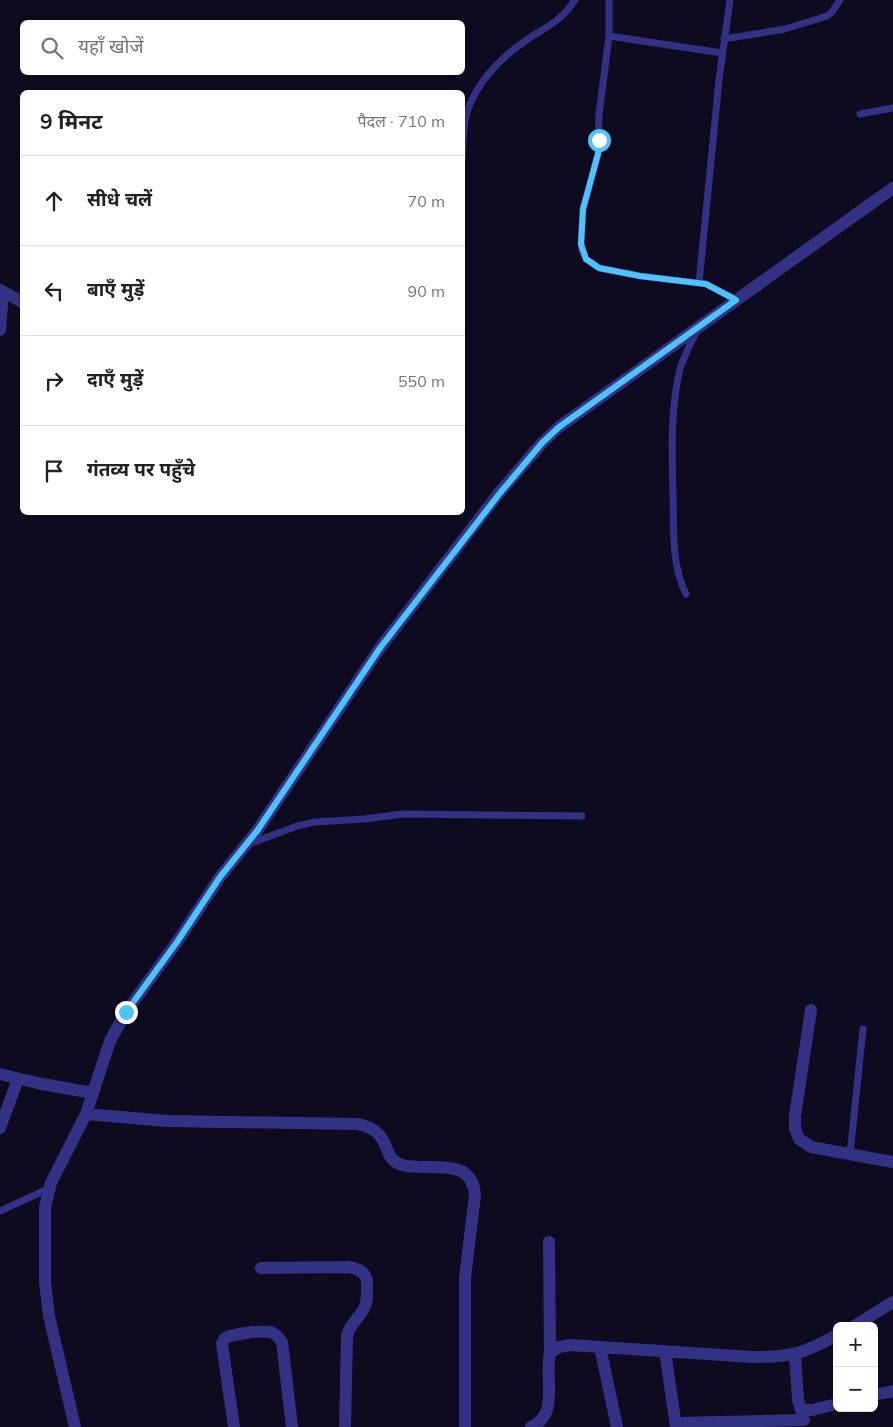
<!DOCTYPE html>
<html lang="hi">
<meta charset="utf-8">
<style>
:root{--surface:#fff;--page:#f2f2f2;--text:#202124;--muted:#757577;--line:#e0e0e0}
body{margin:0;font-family:Mulish,"Noto Sans Devanagari",sans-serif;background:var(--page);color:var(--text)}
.controls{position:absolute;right:15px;bottom:15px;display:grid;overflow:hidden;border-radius:8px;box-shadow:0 1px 4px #0004}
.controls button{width:45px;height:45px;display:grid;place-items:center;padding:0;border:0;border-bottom:1px solid var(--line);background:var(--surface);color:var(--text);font:25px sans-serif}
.stop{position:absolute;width:15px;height:15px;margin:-11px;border:4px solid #4fc3f7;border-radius:50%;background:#fff}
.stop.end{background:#4fc3f7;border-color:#fff;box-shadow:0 1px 5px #0008}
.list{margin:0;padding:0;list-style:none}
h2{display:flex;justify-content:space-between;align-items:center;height:65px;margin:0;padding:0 20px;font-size:21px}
h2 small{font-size:16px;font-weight:400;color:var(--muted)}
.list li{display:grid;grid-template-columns:32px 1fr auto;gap:15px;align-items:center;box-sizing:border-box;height:90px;padding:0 20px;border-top:1px solid var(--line)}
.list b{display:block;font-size:19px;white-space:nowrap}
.list em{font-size:16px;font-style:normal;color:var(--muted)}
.icon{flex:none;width:28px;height:28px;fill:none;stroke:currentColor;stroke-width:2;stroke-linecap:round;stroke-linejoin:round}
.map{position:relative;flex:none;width:893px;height:1427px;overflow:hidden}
.search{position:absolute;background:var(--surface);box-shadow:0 1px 4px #0004;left:20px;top:20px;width:445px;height:55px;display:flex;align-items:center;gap:12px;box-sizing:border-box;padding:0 18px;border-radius:8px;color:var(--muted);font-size:19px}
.panel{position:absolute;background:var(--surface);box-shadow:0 1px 4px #0004;left:20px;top:90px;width:445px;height:425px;border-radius:8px}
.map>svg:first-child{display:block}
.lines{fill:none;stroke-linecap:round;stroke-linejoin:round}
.lane{stroke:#333184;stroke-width:7}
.street{stroke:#333184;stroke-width:12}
.route{stroke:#4fc3f7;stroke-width:6}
</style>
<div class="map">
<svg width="893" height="1427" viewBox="0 0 893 1427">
<rect width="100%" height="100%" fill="#0e0b21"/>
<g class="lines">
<path class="lane" d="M609 0V36L599 115 598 154 583 209 581 244 582 251 586 259 599 268 640 276 706 284 737 300
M609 36 722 53
M724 39 785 29 827 16 832 12 840 0
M860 114 893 108
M462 159C463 146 463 130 466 116 474 84 501 57 528 39 550 24 559 23 575 0
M699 283 719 80 730 0
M686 594C671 564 674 529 673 496 672 453 670 411 680 369 684 356 691 343 697 330
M249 844 297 826 315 822 365 819 402 814 582 816
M850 1154 863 1029
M0 1211 50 1188"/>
<path class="street" d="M0 290 22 302
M0 330 3 292
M811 1010 795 1116V1128L799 1139 811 1147 893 1162
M0 1074 37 1083 93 1093
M86 1114 167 1121 357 1124C395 1131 379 1159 402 1165 429 1172 472 1155 475 1195L465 1278V1427
M0 1128 18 1079
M549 1242 550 1353
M261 1268 349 1267C365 1270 368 1276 367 1291 367 1298 367 1304 363 1310 357 1321 351 1322 347 1336L345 1427
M854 1326 893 1302
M600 1347 617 1427
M665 1351 676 1427
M795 1355 798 1400 801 1410H812L837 1404
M874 1395 893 1391
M676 1423 804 1420
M75 1427 49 1316 45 1282V1207L51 1183 86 1114 110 1041 126 1012 177 942 220 877 257 831 380 648 499 493 542 443 559 427 893 188
M234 1427 222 1344 225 1338C235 1334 263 1329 273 1333 277 1335 279 1338 282 1342L292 1427
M531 1427C560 1414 544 1379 550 1353L559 1347 570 1345 752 1357C791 1357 803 1354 837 1335"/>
</g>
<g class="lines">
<path class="route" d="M126 1012 177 942 220 877 257 831 380 648 500 493 542 443 559 427 736 300 706 284 640 276 599 268 586 259 581 244 583 209 598 154 599 140"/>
</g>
</svg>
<div class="controls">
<button>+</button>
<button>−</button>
</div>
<div class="stop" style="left:599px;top:140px"></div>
<div class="stop end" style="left:126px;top:1012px"></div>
<div class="search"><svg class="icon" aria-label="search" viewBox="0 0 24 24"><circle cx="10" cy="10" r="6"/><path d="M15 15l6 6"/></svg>यहाँ खोजें</div>
<section class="panel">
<h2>9 मिनट<small>पैदल · 710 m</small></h2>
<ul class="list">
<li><svg class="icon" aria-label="ahead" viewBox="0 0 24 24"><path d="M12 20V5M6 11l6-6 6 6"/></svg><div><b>सीधे चलें</b></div><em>70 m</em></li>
<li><svg class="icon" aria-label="left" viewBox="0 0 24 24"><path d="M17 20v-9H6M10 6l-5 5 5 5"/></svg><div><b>बाएँ मुड़ें</b></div><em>90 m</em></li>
<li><svg class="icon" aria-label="right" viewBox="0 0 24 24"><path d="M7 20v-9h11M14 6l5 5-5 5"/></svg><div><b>दाएँ मुड़ें</b></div><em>550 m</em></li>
<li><svg class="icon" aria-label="arrive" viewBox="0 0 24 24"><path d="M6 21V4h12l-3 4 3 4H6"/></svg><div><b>गंतव्य पर पहुँचे</b></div></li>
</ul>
</section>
</div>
